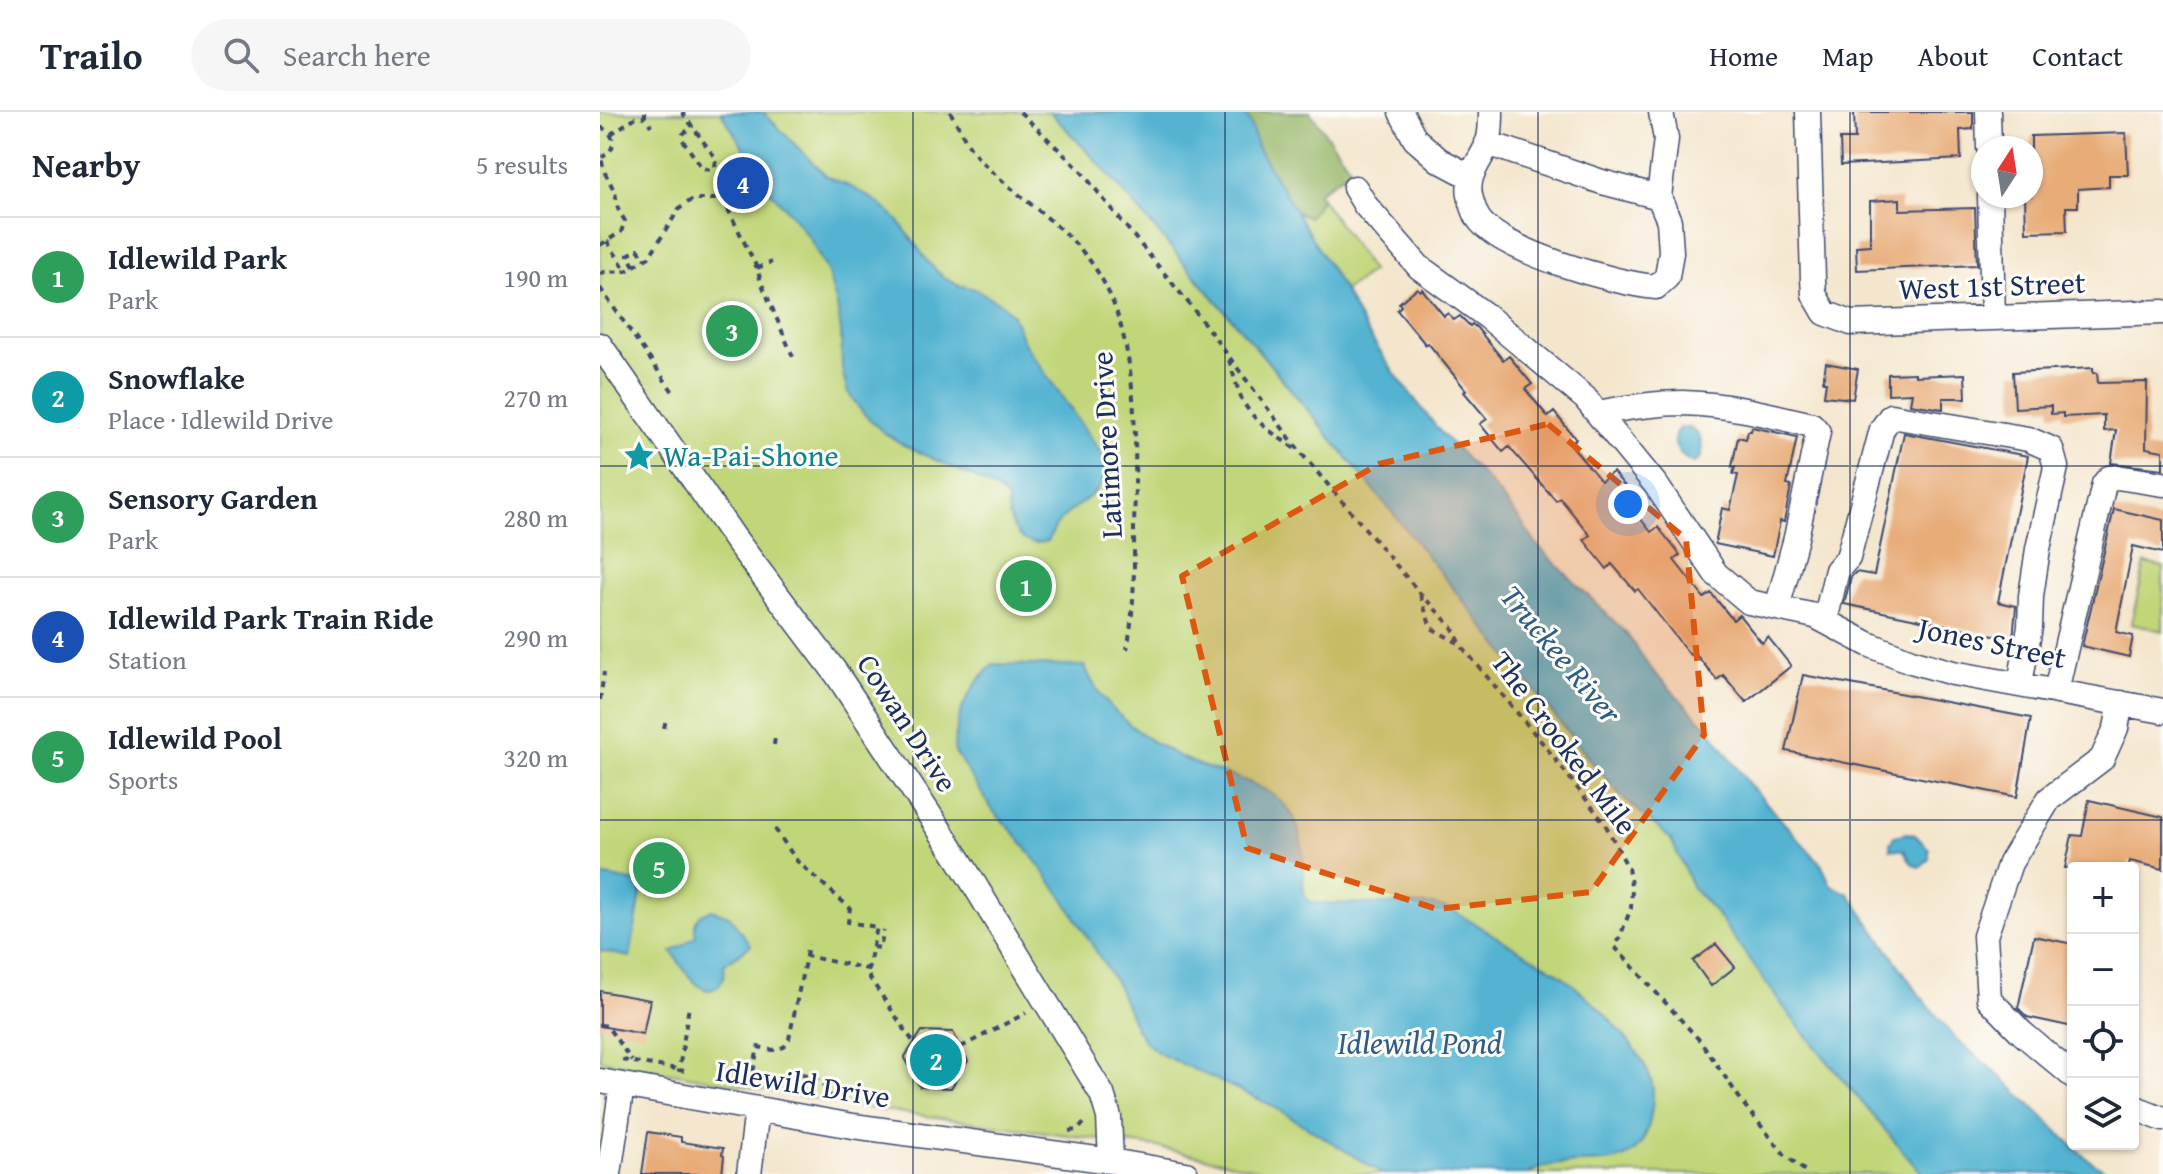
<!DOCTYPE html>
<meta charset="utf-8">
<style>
:root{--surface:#fff;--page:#f6f6f7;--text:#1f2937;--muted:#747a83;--line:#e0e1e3;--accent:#c8321e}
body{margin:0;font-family:"Gentium Book Plus",serif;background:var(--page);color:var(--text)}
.controls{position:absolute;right:24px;bottom:24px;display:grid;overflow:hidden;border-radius:8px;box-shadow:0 2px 6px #0004}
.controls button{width:72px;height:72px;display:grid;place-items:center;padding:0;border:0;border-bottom:2px solid var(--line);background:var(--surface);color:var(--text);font:40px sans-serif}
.compass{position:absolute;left:1371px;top:24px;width:72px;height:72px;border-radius:50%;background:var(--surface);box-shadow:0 2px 6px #0004;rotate:12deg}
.you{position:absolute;left:1028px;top:392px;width:28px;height:28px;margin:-20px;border:6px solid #fff;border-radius:50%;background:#1a73e8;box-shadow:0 0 0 12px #1a73e833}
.badge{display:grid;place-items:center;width:52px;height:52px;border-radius:50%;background:var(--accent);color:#fff;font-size:26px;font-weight:700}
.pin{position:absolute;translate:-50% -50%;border:4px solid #fff;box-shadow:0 2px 8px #0006}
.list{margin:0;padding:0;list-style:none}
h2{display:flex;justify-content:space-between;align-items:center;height:104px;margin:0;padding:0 32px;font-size:34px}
h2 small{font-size:26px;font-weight:400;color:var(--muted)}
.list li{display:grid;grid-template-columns:52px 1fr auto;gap:24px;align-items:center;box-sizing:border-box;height:120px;padding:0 32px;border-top:2px solid var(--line)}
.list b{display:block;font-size:30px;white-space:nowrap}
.list p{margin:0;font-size:26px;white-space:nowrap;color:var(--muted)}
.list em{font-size:26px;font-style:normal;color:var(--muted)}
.icon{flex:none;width:44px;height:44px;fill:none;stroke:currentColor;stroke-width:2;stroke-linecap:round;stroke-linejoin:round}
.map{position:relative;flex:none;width:1563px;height:1062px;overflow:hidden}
header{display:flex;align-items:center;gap:48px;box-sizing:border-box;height:112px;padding:0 40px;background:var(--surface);border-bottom:2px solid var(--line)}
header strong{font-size:38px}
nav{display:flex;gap:44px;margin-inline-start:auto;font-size:28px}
.search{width:560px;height:72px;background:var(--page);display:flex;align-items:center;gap:20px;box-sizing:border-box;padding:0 28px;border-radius:44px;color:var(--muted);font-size:30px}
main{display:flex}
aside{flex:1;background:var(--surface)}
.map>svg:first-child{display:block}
.green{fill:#c1d679;stroke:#6e826c;stroke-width:2}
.forest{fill:#98b769;stroke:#5a7364;stroke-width:2}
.water{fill:#52b3d1;stroke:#367198;stroke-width:2}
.building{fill:#e8ac78}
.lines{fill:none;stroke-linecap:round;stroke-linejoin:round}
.minor-casing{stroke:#3c4a6f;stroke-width:27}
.path{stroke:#3c4a6f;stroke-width:4;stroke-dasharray:6 6;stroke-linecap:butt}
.minor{stroke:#fff;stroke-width:24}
.marked{fill:#de5710;fill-opacity:0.2;stroke:#de5710;stroke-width:6;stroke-dasharray:16 10;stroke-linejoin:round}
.grid{fill:none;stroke:#1b2f5e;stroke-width:2;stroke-opacity:0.55}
.labels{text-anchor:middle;stroke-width:6;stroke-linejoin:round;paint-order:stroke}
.street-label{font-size:30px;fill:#1b2f5e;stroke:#fdfcf7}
.culture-label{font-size:30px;fill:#0d838f;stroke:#fdfcf7;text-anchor:start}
.water-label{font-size:32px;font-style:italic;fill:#2e5d86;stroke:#fdfcf7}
</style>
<header>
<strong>Trailo</strong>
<div class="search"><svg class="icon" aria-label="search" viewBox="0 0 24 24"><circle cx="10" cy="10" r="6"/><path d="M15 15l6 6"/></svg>Search here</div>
<nav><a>Home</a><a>Map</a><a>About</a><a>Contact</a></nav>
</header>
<main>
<aside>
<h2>Nearby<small>5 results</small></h2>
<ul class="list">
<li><span class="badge" style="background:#2e9e5b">1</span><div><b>Idlewild Park</b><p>Park</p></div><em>190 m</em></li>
<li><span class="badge" style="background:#0f9aa8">2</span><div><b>Snowflake</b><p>Place · Idlewild Drive</p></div><em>270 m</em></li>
<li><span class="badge" style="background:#2e9e5b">3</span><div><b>Sensory Garden</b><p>Park</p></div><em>280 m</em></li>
<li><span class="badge" style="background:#1a4fb4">4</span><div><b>Idlewild Park Train Ride</b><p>Station</p></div><em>290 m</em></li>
<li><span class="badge" style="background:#2e9e5b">5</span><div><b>Idlewild Pool</b><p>Sports</p></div><em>320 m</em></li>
</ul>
</aside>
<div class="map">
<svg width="1563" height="1062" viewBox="0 0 1563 1062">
<rect width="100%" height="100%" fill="#fdfcf7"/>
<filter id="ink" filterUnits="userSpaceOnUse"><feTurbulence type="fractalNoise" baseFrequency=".0125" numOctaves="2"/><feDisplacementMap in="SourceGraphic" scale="16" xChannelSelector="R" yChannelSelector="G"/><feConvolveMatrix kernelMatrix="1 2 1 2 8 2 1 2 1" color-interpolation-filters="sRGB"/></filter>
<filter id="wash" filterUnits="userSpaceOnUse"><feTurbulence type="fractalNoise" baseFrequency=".006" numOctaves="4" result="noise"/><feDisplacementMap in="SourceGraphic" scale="32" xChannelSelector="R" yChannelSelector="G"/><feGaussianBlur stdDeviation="1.8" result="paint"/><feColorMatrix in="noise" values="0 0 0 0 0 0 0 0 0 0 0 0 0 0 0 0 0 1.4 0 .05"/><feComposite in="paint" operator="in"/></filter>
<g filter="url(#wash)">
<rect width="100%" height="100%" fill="#f4e6cd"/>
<path class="green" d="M0 0H450L504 57 654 233 797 406 986 643 1021 684 1071 727 1093 776 1115 800 1191 905 1246 972 1324 1062H679L557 1035 259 995 0 948Z
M721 86 772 159 744 179 695 99 708 105 715 98Z
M1545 451 1563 455V519L1531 512Z"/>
<path class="forest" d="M641 0H710L751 57 718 81 721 86 715 98 708 105 695 99 657 35 650 9Z"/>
<path class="water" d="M121 0H163L226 64 253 76 276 89 297 107 329 151 344 166 358 173 375 177 403 193 413 203 424 231 504 345C511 379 487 384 466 403 457 410 453 419 448 429 419 438 408 413 407 388L400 380 373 365 307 335 283 320 263 301 247 279 242 256 241 219 237 193 227 159 210 127 191 102 171 80Z
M450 0H641L650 9 657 35 744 179 764 215 792 258 842 322 891 372 918 405 937 433 1026 521 1053 559 1109 617 1149 672 1221 752 1231 773 1249 782 1321 885 1356 927 1400 964 1486 1046 1511 1062H1324L1315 1054 1191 905 1115 800 1093 776 1071 727 1021 684 986 643 797 406 654 233 504 57Z
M1087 315C1102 321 1104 333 1100 347L1094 351C1079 345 1068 330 1079 316Z
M393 552 485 554C502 600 555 636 599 653 628 664 660 669 683 691 699 706 703 732 704 754 704 766 700 779 709 789L717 791 835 793 853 799C876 812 898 826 921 839 934 847 947 853 958 861 988 883 1044 936 1052 972 1054 982 1053 992 1051 1002 1049 1016 1044 1031 1033 1040 1009 1060 959 1042 927 1062H783L669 992 560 942 545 930 535 915 518 875 464 787 416 723 393 699 355 640C353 633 355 628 356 621 360 591 373 573 393 552Z
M1307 721 1315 723 1329 737V747L1320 755C1311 754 1308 746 1304 738L1290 737V732L1294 724Z
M0 763 43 771 30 845 0 839Z
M112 798 129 804 151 833 124 853C125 860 125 866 120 872 103 893 80 851 72 840L96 824C92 810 98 801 112 798Z"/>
<g id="blocks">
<path class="building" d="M1254 0H1373V17L1360 18 1361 47 1241 53 1240 27H1255Z
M1526 21 1528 63H1509V75L1478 77V95H1466L1467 119 1426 120 1425 84H1431V24Z
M137 45 164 87 149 96 123 56Z
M1300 87V98L1375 96 1377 153 1257 158 1256 134 1270 133V89Z
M817 176 820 179 822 177 844 204 848 201 854 208 860 204 870 214 872 212 877 216 903 248 909 244 932 272 925 277 948 305 954 300 976 327 970 332 1001 369 1013 360 1036 387 1029 392 1051 420 1058 415 1080 443 1074 448 1104 486 1111 481 1133 508 1139 503 1162 531 1168 525 1191 554 1146 590 1123 563 1117 568 1094 540 1090 543 1038 477 1035 479 1012 452 1007 457 984 428 990 423 960 386 956 389 909 335 903 340 880 312 887 307 864 280 866 278 828 231 826 233 797 198 801 194 799 191Z
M1226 251 1258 257 1253 287 1224 284 1226 270H1223Z
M1493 256V261H1497L1498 271 1547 270 1546 336 1563 339V357L1511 351 1516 318 1504 319V303L1463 305V301L1451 302V294L1415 296 1413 260Z
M1315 261V264L1365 262 1366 286H1343V297L1310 292 1312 281 1288 282V262Z
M1152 315 1197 325 1187 373 1191 374 1184 410 1180 409 1173 444 1115 432 1122 396 1130 398 1138 363 1133 362 1135 355H1132L1138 325 1146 327 1148 319H1151Z
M1304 321 1428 344 1398 490 1416 494 1413 527 1244 492 1251 465 1256 460 1274 463Z
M1514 397 1563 408V441L1533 434 1516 520 1533 524 1529 545 1482 534Z
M1203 563 1431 606 1417 685 1186 639Z
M1489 688 1563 705V757L1530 749 1528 756H1465L1472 723 1482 724Z
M1434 824 1473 832V915L1427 905 1418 896Z
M1116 832 1135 855 1111 874 1093 849Z
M0 879 50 888 43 922 0 914Z
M322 919 353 920 368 949 351 976 320 975 304 946Z
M48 1020 81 1025V1030L123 1036 122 1043 124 1044 122 1062H42Z"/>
</g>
</g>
<g filter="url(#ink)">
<use href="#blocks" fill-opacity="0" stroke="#3c4a6f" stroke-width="2"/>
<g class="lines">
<defs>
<path id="minor" d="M801 0 815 27 839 48 871 65
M891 0C891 10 891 21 888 31 881 49 866 62 870 83 871 89 875 101 878 106 899 139 1017 172 1056 175L1067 165 1071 140 1069 109 1059 85 1066 27 1061 0
M1208 0 1213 167 1214 182 1225 201 1251 211 1563 200
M1388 0 1389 36
M887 31 1002 70 1059 85
M755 76 766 94 819 155 888 205 985 286 1056 373 1116 462 1149 490 1215 504 1268 532 1311 549 1353 561 1563 599
M1390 84 1393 206
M0 233 135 427 236 561 360 749 502 982 509 1005 511 1049
M997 301C1025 296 1054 291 1083 291 1127 292 1170 303 1212 313L1218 320 1196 426 1177 496
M1225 509 1237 458 1248 446 1282 317 1291 304 1428 327 1451 337 1456 355 1438 437 1431 484 1430 515 1420 572
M1456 579 1504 372 1509 366 1517 365 1563 372
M1473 964 1422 921 1389 887 1385 824 1410 751 1449 687 1502 647 1516 616 1521 591
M0 969 253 1014 511 1049 586 1062
M1533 995 1563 1007
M9 1062 22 973
M149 1062 157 998"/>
</defs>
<use href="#minor" class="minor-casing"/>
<path class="path" d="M45 0V5L51 14
M82 0 116 47 115 55 110 58 102 56 82 27 83 22 93 14
M350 0C361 17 368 37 383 51 416 84 457 108 487 145 542 213 536 332 534 415 534 456 535 497 527 537
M420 0 481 59 509 94 591 194 701 341 819 480 852 515 863 536 945 634 1005 712 1028 756 1032 778 1031 796 1020 825 1014 834 1102 931 1145 994 1185 1043 1209 1062
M0 15C16 21 18 37 2 45
M11 22 36 5H45
M7 129 25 157
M0 133 21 120 25 109 18 97 15 80 5 61 1 46
M34 154 28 143 38 137 45 147
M157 156 172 150
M0 162 4 160 26 159 49 145 79 97 93 87H123L157 156 161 170 194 247
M0 176 73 280
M629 248C633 260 636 273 641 285 651 309 675 322 695 337
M820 483 831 516 862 533
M0 588 4 560
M64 616 66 607
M174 633 175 624
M175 717 197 749 250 796 248 810 277 815 267 862 314 931
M273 835 280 836 284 818
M206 844 208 832
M0 913 7 914 32 949
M361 935 426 901
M22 948 77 957
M84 959 79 958 89 894
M151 971 158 935 173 938 184 935 189 927 206 844 268 857
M155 972C175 968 203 953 220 970 225 974 228 981 232 986L235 987
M469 1019 478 1018 484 1011V1006"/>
<use href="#minor" class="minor"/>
</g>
</g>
<path class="marked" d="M948 312 1086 427 1104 623 991 780 837 797 647 736 582 464 779 352Z"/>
<path class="grid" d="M313 0V1062M625 0V1062M938 0V1062M1250 0V1062M0 354H1563M0 708H1563"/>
<defs>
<symbol id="sight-bare" viewBox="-9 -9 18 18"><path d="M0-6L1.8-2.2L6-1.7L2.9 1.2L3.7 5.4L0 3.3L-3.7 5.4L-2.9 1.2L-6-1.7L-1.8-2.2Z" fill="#0f9aa8" stroke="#fdfcf7" stroke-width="2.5" paint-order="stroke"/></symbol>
</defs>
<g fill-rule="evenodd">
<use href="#sight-bare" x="17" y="322" width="44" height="44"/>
</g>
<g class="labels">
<g class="street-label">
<text transform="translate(1392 174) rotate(-2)" y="10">West 1st Street</text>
<text transform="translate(507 333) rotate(-93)" y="10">Latimore Drive</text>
<text transform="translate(1392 531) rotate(12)" y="10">Jones Street</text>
<text transform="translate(307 611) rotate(57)" y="10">Cowan Drive</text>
<text transform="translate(964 631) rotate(53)" y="10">The Crooked Mile</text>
<text transform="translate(203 972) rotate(9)" y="10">Idlewild Drive</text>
</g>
<g class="culture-label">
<text x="63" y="354">Wa-Pai-Shone</text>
</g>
<g class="water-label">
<text transform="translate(961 542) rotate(50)" y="11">Truckee River</text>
<text x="820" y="942">Idlewild Pond</text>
</g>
</g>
</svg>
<div class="controls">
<button>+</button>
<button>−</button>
<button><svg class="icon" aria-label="locate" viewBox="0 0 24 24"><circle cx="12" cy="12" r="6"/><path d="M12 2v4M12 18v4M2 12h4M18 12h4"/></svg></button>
<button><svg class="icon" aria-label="layers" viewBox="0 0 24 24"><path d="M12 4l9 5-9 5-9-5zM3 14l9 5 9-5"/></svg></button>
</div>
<svg class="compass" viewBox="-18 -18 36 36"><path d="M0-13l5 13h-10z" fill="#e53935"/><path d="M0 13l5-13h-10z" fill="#747a83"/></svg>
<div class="you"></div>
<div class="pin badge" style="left:426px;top:474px;background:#2e9e5b">1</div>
<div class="pin badge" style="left:336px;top:948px;background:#0f9aa8">2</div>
<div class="pin badge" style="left:132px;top:219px;background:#2e9e5b">3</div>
<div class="pin badge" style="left:143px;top:71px;background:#1a4fb4">4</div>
<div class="pin badge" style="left:59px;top:756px;background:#2e9e5b">5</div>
</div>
</main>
